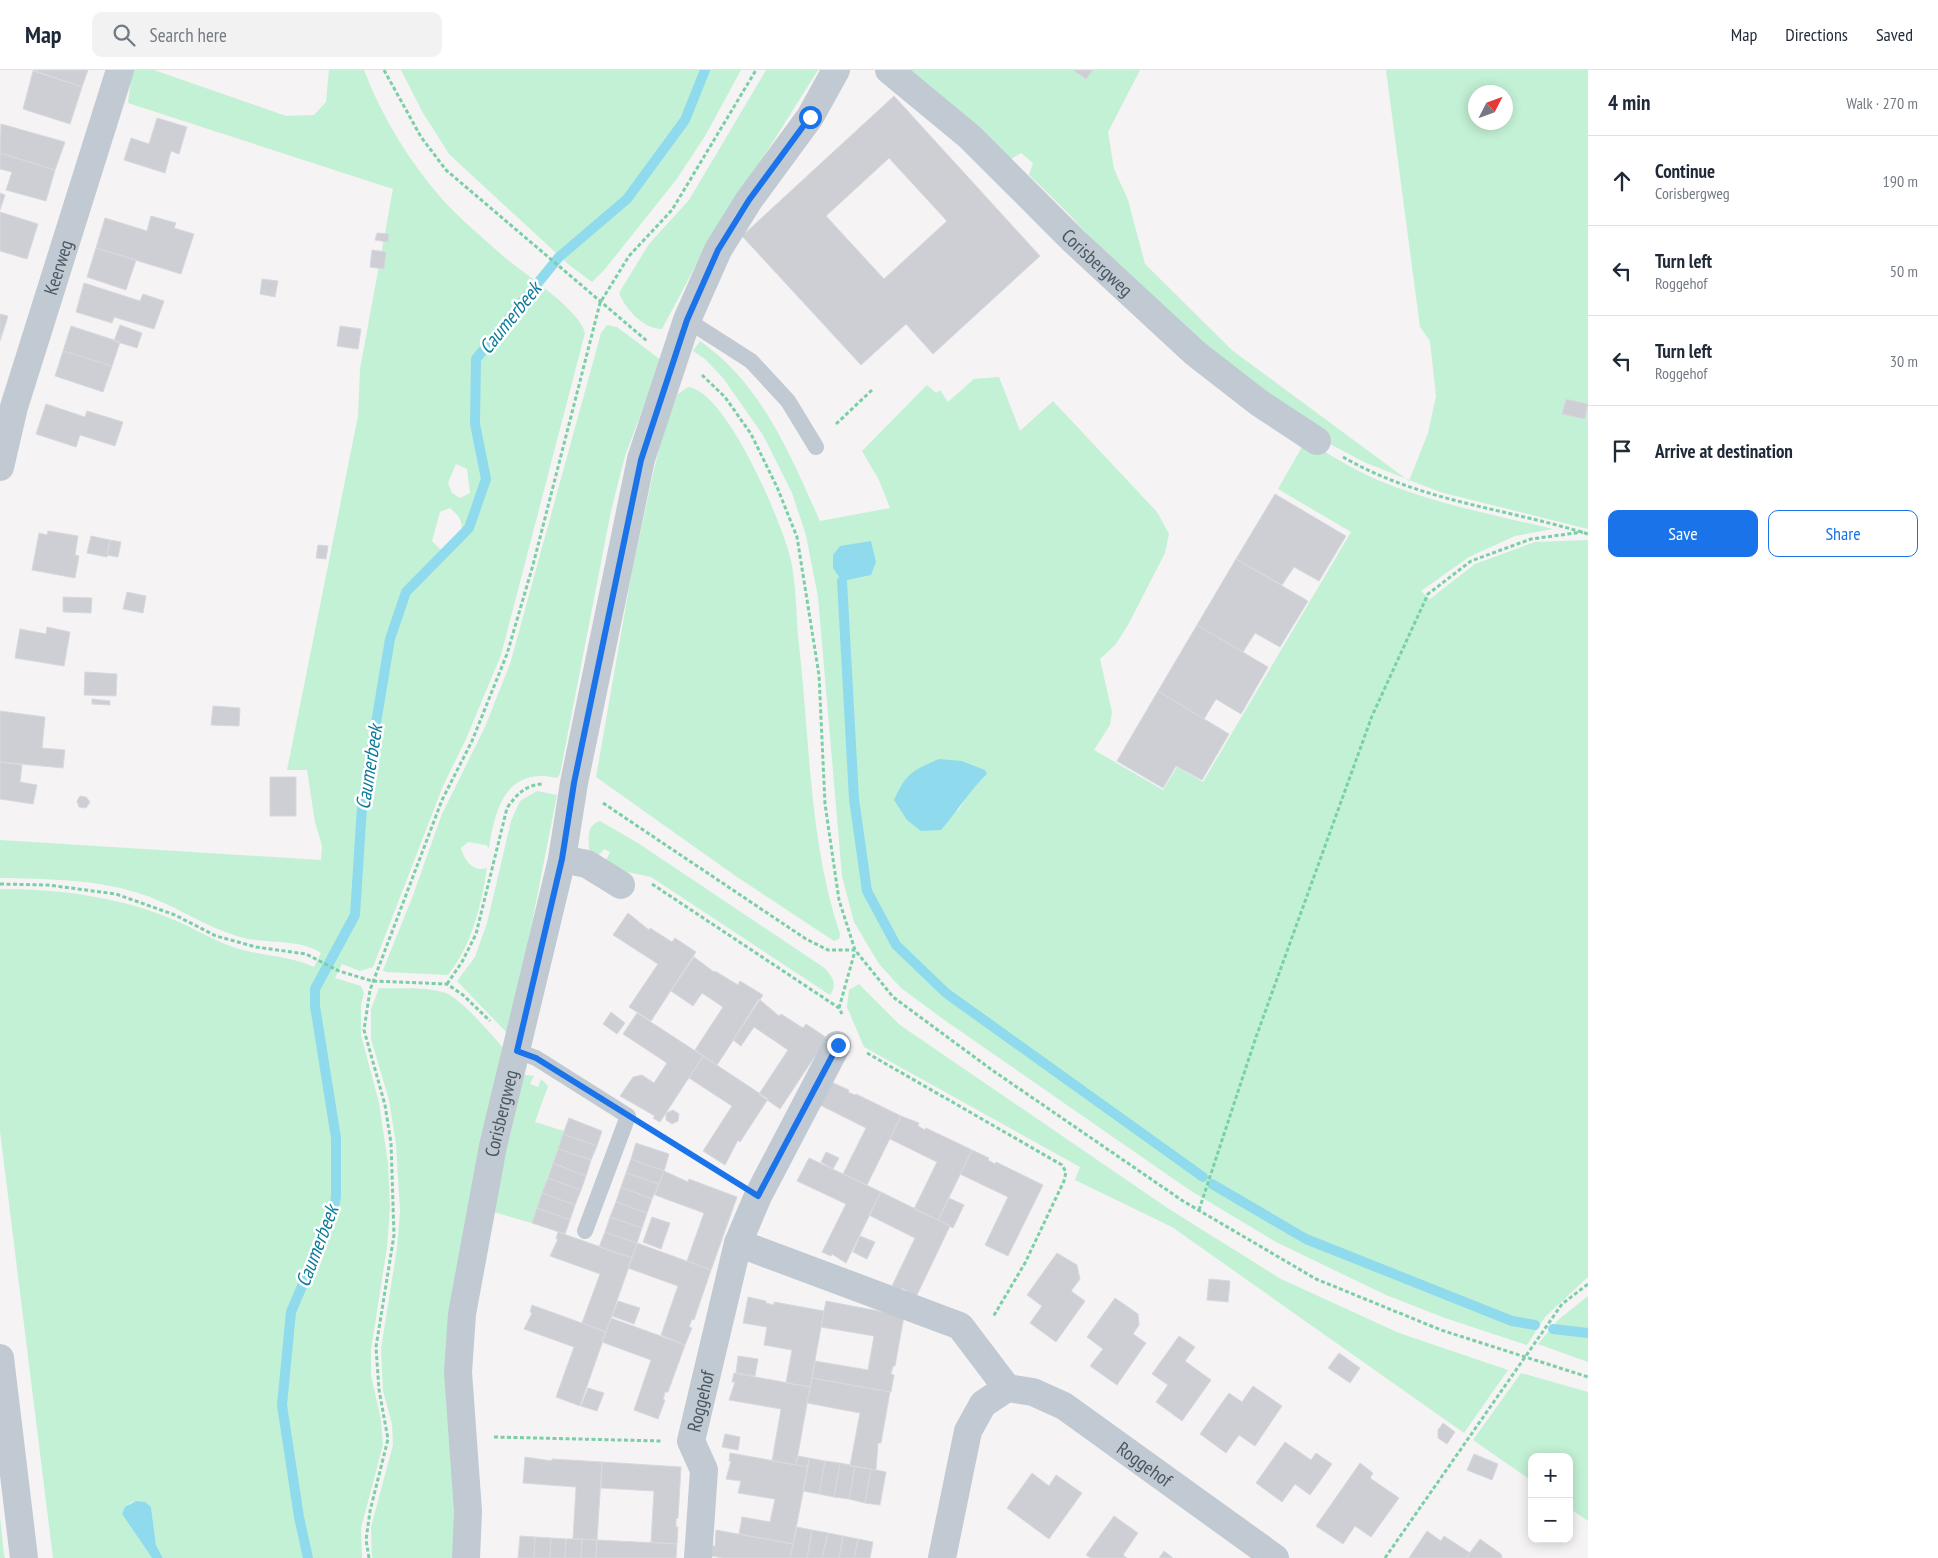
<!DOCTYPE html>
<meta charset="utf-8">
<style>
:root{--surface:#fff;--page:#f2f2f3;--text:#1f2937;--muted:#747a83;--line:#e0e1e3;--accent:#1a73e8}
body{margin:0;font-family:"PT Sans Narrow",sans-serif;background:var(--page);color:var(--text)}
.controls{position:absolute;right:15px;bottom:15px;display:grid;overflow:hidden;border-radius:10px;box-shadow:0 2px 12px #0003}
.controls button{width:45px;height:45px;display:grid;place-items:center;padding:0;border:0;border-bottom:1px solid var(--line);background:var(--surface);color:var(--text);font:25px sans-serif}
.compass{position:absolute;left:1468px;top:15px;width:45px;height:45px;border-radius:50%;background:var(--surface);box-shadow:0 2px 12px #0003;rotate:48deg}
.stop{position:absolute;width:15px;height:15px;margin:-11px;border:4px solid #1a73e8;border-radius:50%;background:#fff}
.stop.end{background:#1a73e8;border-color:#fff;box-shadow:0 1px 5px #0008}
.list{margin:0;padding:0;list-style:none}
h2{display:flex;justify-content:space-between;align-items:center;height:65px;margin:0;padding:0 20px;font-size:21px}
h2 small{font-size:16px;font-weight:400;color:var(--muted)}
.list li{display:grid;grid-template-columns:32px 1fr auto;gap:15px;align-items:center;box-sizing:border-box;height:90px;padding:0 20px;border-top:1px solid var(--line)}
.list b{display:block;font-size:19px;white-space:nowrap}
.list p{margin:0;font-size:16px;white-space:nowrap;color:var(--muted)}
.list em{font-size:16px;font-style:normal;color:var(--muted)}
.actions{display:flex;gap:10px;padding:15px 20px}
.actions a{flex:1;padding:11px 0;border:1px solid var(--accent);border-radius:10px;text-align:center;font-size:18px;color:var(--accent)}
.actions .main{background:var(--accent);color:#fff}
.icon{flex:none;width:28px;height:28px;fill:none;stroke:currentColor;stroke-width:2;stroke-linecap:round;stroke-linejoin:round}
.map{position:relative;flex:none;width:1588px;height:1488px;overflow:hidden}
header{display:flex;align-items:center;gap:30px;box-sizing:border-box;height:70px;padding:0 25px;background:var(--surface);border-bottom:1px solid var(--line)}
header strong{font-size:24px}
nav{display:flex;gap:28px;margin-inline-start:auto;font-size:18px}
.search{width:350px;height:45px;background:var(--page);display:flex;align-items:center;gap:12px;box-sizing:border-box;padding:0 18px;border-radius:10px;color:var(--muted);font-size:19px}
main{display:flex}
aside{flex:1;background:var(--surface)}
.map>svg:first-child{display:block}
.green{fill:#c3f1d5;fill-rule:evenodd}
.water{fill:#90daee}
.lines{fill:none;stroke-linecap:round;stroke-linejoin:round}
.stream{stroke:#90daee;stroke-width:10}
.building{fill:#cdcfd5;stroke:#d7d9de;fill-rule:evenodd}
.path{stroke:#7ad0a6;stroke-width:3;stroke-dasharray:4 2.5;stroke-linecap:butt}
.lane{stroke:#c1cad2;stroke-width:16}
.street{stroke:#c1cad2;stroke-width:28}
.route{stroke:#1a73e8;stroke-width:6}
.labels{text-anchor:middle;stroke-width:5;stroke-linejoin:round;paint-order:stroke}
.street-label{font-size:19px;fill:#4a5661;stroke:#fff}
.water-label{font-size:20px;font-style:italic;fill:#0c7c9b;stroke:#fff}
</style>
<header>
<strong>Map</strong>
<div class="search"><svg class="icon" aria-label="search" viewBox="0 0 24 24"><circle cx="10" cy="10" r="6"/><path d="M15 15l6 6"/></svg>Search here</div>
<nav><a>Map</a><a>Directions</a><a>Saved</a></nav>
</header>
<main>
<div class="map">
<svg width="1588" height="1488" viewBox="0 0 1588 1488">
<rect width="100%" height="100%" fill="#f5f3f3"/>
<path class="green" d="M132 0H154L286 46 314 45 326 32 329 0H364C382 47 409 91 442 129 460 149 483 168 503 186 524 204 579 239 585 263L501 585 466 669 443 716 373 897 360 901 342 894 335 908 361 916 364 923 361 935V965L379 1033 388 1093 390 1137 387 1177 371 1280V1305L381 1350 383 1375 361 1458 362 1488H163L156 1475 151 1437 136 1431 130 1433 122 1444 152 1488H53L0 1061V819C57 819 114 826 167 847 190 856 210 869 233 877 259 886 288 885 314 897L321 883C300 869 269 874 244 868 209 859 180 838 147 826 101 809 48 809 0 808V770L321 790 322 776 315 752 307 700H287L358 346 360 299 393 119 128 33ZM456 394 467 399 470 423 460 428 452 423 448 413ZM450 438C468 453 463 462 450 479L442 481 432 471 440 442Z
M401 0H741L705 66 676 110 605 199 592 212 568 194 449 84 423 43Z
M766 0H818L697 193 662 259C644 259 626 240 619 223L649 174 689 130Z
M909 0H1140L1108 62 1114 99 1128 130 1145 194 1233 281 1409 411 1428 363 1436 326 1430 271 1420 257 1386 0H1588V459L1440 422 1366 393 1328 373 1228 302 1128 209 1066 141 1029 105 1033 93 1021 83 1011 89ZM1476 22H1506V52H1476Z
M607 255 617 257 661 290 625 386 611 441 560 704 557 708C506 696 495 739 489 778L486 775 468 772 461 778C464 790 473 803 487 798 481 836 472 875 448 905L386 902 383 900 412 828 442 744 485 657 510 594 601 263Z
M700 271C762 314 790 385 820 451L890 438 879 410 862 381 927 315 936 323 940 320 948 332 974 309 999 307 1020 361 1053 331 1157 442 1169 464 1165 483 1128 555 1116 574 1100 589 1112 642 1110 655 1094 680 1163 720 1177 697 1203 712 1351 462 1278 419 1306 370C1330 385 1354 400 1380 411 1436 434 1494 445 1553 459L1515 466 1469 487 1421 521 1430 529 1475 494 1535 472 1588 470V1207L1545 1247 1527 1275 1445 1248 1386 1225 1278 1173 1191 1121 943 949 901 918 879 894 854 852 842 806 818 527 806 465 792 423 763 365 723 308 705 289 693 281ZM962 691 984 700 987 704 973 717 957 742Z
M688 317C726 321 779 447 789 483 796 507 796 540 798 566 810 665 808 768 840 864L839 869 834 871 737 807 596 707 632 501 653 404 665 355 678 324Z
M537 721 557 725 528 873 507 963 457 911 475 887 487 853 511 751 520 731Z
M600 751 638 773 823 897C832 905 838 914 830 925L651 807 622 801 606 790 610 782 604 779 598 786 589 784C590 772 584 756 600 751Z
M859 914 900 955 1169 1139 1281 1209 1399 1263 1508 1300 1464 1363 1172 1157 1075 1110 1080 1097 864 977 847 937 849 920Z
M379 918C401 919 426 916 446 923 462 930 493 966 505 980L455 1435 454 1488H372L371 1457 393 1375 392 1354 383 1321 381 1279 397 1178 400 1141 396 1074 389 1030 371 969V939Z
M520 1004 534 1006 530 1014 538 1017 541 1009 548 1016 535 1052 564 1061 532 1153 490 1141Z
M1588 1226V1292L1538 1274 1558 1250Z
M1521 1303 1588 1322V1451L1569 1438V1387H1532V1411L1473 1370Z
M0 1447 4 1485 5 1488H0Z"/>
<path class="water" d="M871 471 876 492 871 505 842 511 833 498V485L840 476Z
M939 689 962 691 985 700 987 704C969 721 957 742 941 760L921 761 907 750 894 730C907 702 912 701 939 689Z
M136 1431 145 1432 151 1437 156 1475 163 1488H152L122 1444 125 1437Z"/>
<g class="lines">
<path class="stream" d="M842 511 854 729 867 821 896 875 946 923 1203 1107
M1212 1114 1306 1169 1512 1251 1535 1255
M1553 1259 1588 1263
M308 1488 299 1447 282 1335 291 1242 332 1146 336 1127V1068L315 936V919L355 845 362 737 390 569 406 522 469 458 486 409 475 354 476 289 559 187 627 129 685 50 705 0"/>
</g>
<path class="building" d="M33 0H88L82 17Z
M1073 0H1093L1086 9Z
M33 1 82 17 70 54 23 39Z
M894 26 1040 186 933 284 906 254 861 295 742 166ZM889 88 947 151 884 209 826 146Z
M157 48 187 57 179 84 171 81 165 103 124 90 131 68 149 74Z
M1 54 65 72 55 100 0 83Z
M0 83 55 100 46 131 6 120 12 102 0 99Z
M0 123 5 125 0 140Z
M0 142 38 154 27 189 0 181Z
M151 146 176 153 174 158 194 164 181 204 96 178 105 148 147 161Z
M377 163 389 164 388 172 375 170Z
M96 178 136 190 126 220 87 207Z
M372 180 386 182 384 199 370 197Z
M262 209 278 211 275 227 260 224Z
M84 213 140 231 143 224 164 231 154 259 114 247 112 253 76 242Z
M0 244 8 246 0 271Z
M120 255 142 263 137 278 114 271Z
M71 256 120 272 112 296 63 281Z
M340 256 361 259 358 279 337 276Z
M63 281 112 296 103 322 55 306Z
M1566 329 1588 334 1585 349 1562 344Z
M46 334 85 347 87 341 123 352 115 376 80 365 76 377 36 364Z
M1275 424 1346 466 1319 511 1294 497 1282 515 1236 489Z
M48 461 78 466 75 485 79 486 75 508 32 500 39 463 47 465Z
M91 466 110 470 107 487 87 483Z
M110 470 121 472 118 487 107 485Z
M318 475 328 476 326 489 316 488Z
M1236 489 1308 531 1280 577 1255 563 1243 582 1197 555Z
M127 522 146 526 143 543 123 539Z
M63 527 92 528 91 543 63 542Z
M1197 555 1268 597 1241 644 1216 629 1204 649 1158 621Z
M47 557 70 562 64 596 15 588 20 559 46 564Z
M85 602 117 604 116 626 84 625Z
M1158 621 1229 664 1202 710 1176 696 1163 718 1117 691Z
M92 629 110 631V635L92 634Z
M213 636 240 638 239 656 211 655Z
M0 641 45 647 42 678 65 680 63 698 0 692Z
M0 692 22 695 20 712 37 715 33 734 0 729Z
M270 707H296V746H270Z
M80 726 86 727 90 732 86 738 79 737 77 731Z
M628 843 649 860 650 858 672 872 675 868 696 882 651 951 629 937 658 894 613 865Z
M694 887 714 902 715 901 738 915 740 911 763 925 717 995 695 980 723 937 702 923 693 936 671 921Z
M759 929 779 946 781 944 803 958 806 954 827 968 780 1039 759 1024 788 980 754 957 741 976 733 970Z
M611 942 625 953 617 964 603 954Z
M637 943 703 986 660 1052 653 1048 655 1046 620 1026 633 1007 642 1005 654 1013 667 993 623 964Z
M703 986 768 1029 740 1072 738 1070 725 1095 703 1081 732 1036 689 1008Z
M831 1012 849 1020 848 1022 855 1025 856 1024 901 1046 867 1115 843 1104 866 1058 820 1035Z
M673 1040 679 1044 678 1051 672 1054 666 1050V1043Z
M901 1046 919 1053 918 1056 925 1060 926 1058 972 1080 938 1150 914 1139 937 1092 890 1069Z
M569 1048 602 1061 597 1076 563 1064Z
M563 1064 597 1076 591 1090 558 1079Z
M636 1073 669 1084 664 1101 631 1089Z
M558 1079 591 1090 586 1106 553 1093Z
M972 1080 989 1088 988 1090 995 1094 996 1092 1043 1115 1008 1186 985 1175 1008 1127 960 1104Z
M826 1082 839 1088 833 1099 821 1092Z
M809 1088 881 1122 846 1193 832 1184 831 1186 822 1182 846 1134 797 1111Z
M631 1089 664 1101 659 1114 626 1103Z
M553 1093 586 1106 581 1120 548 1108Z
M664 1101 688 1112 689 1109 737 1127 711 1200 687 1191 704 1143 655 1125Z
M626 1103 659 1114 652 1129 621 1117Z
M548 1108 581 1120 575 1135 542 1123Z
M621 1117 652 1129 647 1143 616 1132Z
M881 1122 950 1156 916 1227 902 1218 901 1220 892 1216 915 1168 869 1145Z
M542 1123 575 1135 570 1150 537 1138Z
M949 1128 964 1135 953 1158 938 1150Z
M616 1132 647 1143 642 1158 610 1147Z
M537 1138 570 1150 565 1164 532 1153Z
M610 1147 642 1158 637 1173 605 1162Z
M652 1147 670 1153 661 1179 643 1172Z
M558 1162 632 1188 606 1262 582 1253 600 1204 550 1186 558 1169H556Z
M605 1162 637 1173 632 1188 599 1177Z
M860 1166 875 1172 867 1189 853 1182Z
M637 1173 711 1200 694 1250 692 1249 689 1257 692 1258 685 1275 661 1265 678 1216 628 1198Z
M1057 1183 1077 1195 1080 1209 1071 1221 1085 1231 1056 1272 1030 1253 1042 1236 1027 1225Z
M1209 1209 1230 1211 1228 1232 1207 1230Z
M748 1227 766 1231V1233L774 1235V1232L824 1241 810 1317 786 1313 792 1280 764 1275 767 1257 743 1253Z
M1115 1228 1138 1244 1139 1255 1133 1264 1146 1273 1117 1315 1090 1296 1103 1279 1087 1267Z
M618 1231 640 1238 634 1254 612 1246Z
M826 1231 904 1246 895 1296H893L891 1304 894 1305 891 1322 812 1308 815 1291 868 1300 874 1266 821 1257Z
M532 1235 606 1262 580 1336 556 1327 574 1277 524 1259 532 1243 530 1242Z
M611 1248 685 1275 668 1322H665L663 1330H665L658 1349 634 1340 651 1290 602 1272Z
M1179 1266 1195 1277 1185 1291 1211 1310 1182 1351 1156 1332 1168 1315 1152 1304Z
M1339 1283 1360 1298 1350 1313 1328 1298Z
M738 1286 758 1289 755 1306 736 1303Z
M734 1303 810 1317 796 1395 772 1391 781 1339 729 1330 735 1312H732Z
M812 1308 890 1322 881 1373H878L876 1400 850 1396 860 1343 807 1333Z
M1253 1316 1282 1336 1255 1376 1239 1365 1226 1383 1200 1364 1229 1323 1242 1332Z
M588 1318 604 1323 597 1341 581 1336Z
M1443 1353 1455 1362 1447 1374 1438 1368V1360Z
M725 1364 740 1367 738 1380 722 1377Z
M1285 1372 1311 1390 1316 1383 1332 1394 1310 1425 1295 1414 1282 1432 1256 1413Z
M730 1383 808 1397 793 1474 739 1464 742 1447 770 1452 775 1429 738 1423 741 1411 726 1409 731 1391H729Z
M1474 1384 1498 1394 1492 1410 1467 1400Z
M798 1386 809 1388 808 1397 796 1395Z
M525 1387 552 1391V1389L602 1392 597 1470 573 1469 576 1417 523 1413Z
M809 1388 825 1391 819 1424 803 1421Z
M825 1391 840 1393 834 1427 819 1424Z
M602 1392 681 1397 678 1448 676 1449V1457H678L677 1474 651 1472 654 1421 601 1418Z
M840 1393 855 1396 849 1429 834 1427Z
M1360 1393 1373 1403 1370 1408 1399 1428 1371 1467 1355 1456 1343 1474 1316 1456Z
M855 1396 871 1399 865 1433 849 1429Z
M871 1399 886 1402 880 1435 865 1433Z
M1032 1403 1049 1416 1056 1405 1082 1423 1049 1469 1007 1438Z
M1114 1446 1138 1463 1123 1485 1127 1488H1091L1086 1485Z
M797 1457 812 1460 807 1488H790Z
M716 1460 793 1474 790 1488H723L711 1486 713 1476H715Z
M812 1460 828 1463 822 1488H807Z
M1427 1461 1441 1471 1444 1466 1470 1483 1466 1488H1409Z
M828 1463 843 1466 839 1488H822Z
M520 1466 535 1467 534 1488H518Z
M843 1466 858 1469 854 1488H839Z
M535 1467 551 1468 550 1488H534Z
M551 1468 566 1469 565 1488H550Z
M566 1469H582L581 1488H565Z
M582 1469 597 1470 596 1488H581Z
M858 1469 873 1472 870 1488H854Z
M1480 1469 1501 1484 1502 1488H1466Z
M597 1470 677 1474 676 1488H596Z
M1164 1481 1173 1488H1159Z"/>
<g class="lines">
<path class="path" d="M384 0 421 67 446 100 647 271
M702 305 725 327 751 364 777 417 797 467 819 605 825 734 839 830 855 880 893 927 992 1000 1183 1131 1316 1209 1441 1260 1588 1307
M836 354 872 320
M1343 387C1421 432 1505 438 1588 464
M603 733 806 869 828 880H855
M0 814 48 815 116 824 175 845 216 866 256 877 306 884 339 901 372 911 447 914 463 925 490 951
M652 814 839 938 842 944
M447 914 462 892 476 864 507 738C517 724 525 715 543 714
M839 938 855 881
M867 983 1062 1095 1066 1102 1064 1111 1025 1193 993 1247
M650 1059 732 1110
M1199 1140 1256 967 1372 646 1428 524 1471 491 1531 469 1583 462
M494 1367 661 1371
M369 1488 366 1470 370 1441 388 1369 379 1320 376 1277 394 1165 391 1073 385 1035 364 960 370 920 442 730 472 671 507 584 533 495 600 233 629 186 672 140 756 0
M1385 1488 1562 1234 1588 1214"/>
<path class="lane" d="M687 250 751 291 788 331 816 377
M517 981 536 988 628 1046 585 1161"/>
<g class="street">
<path id="s1" d="M889 0 970 67 1074 171 1195 283 1258 332 1317 371"/>
<path id="s2" d="M0 397 14 337 120 0"/>
<path d="M562 789 587 794 621 815"/>
<path d="M738 1173 960 1256 1007 1318"/>
<path d="M0 1288 24 1488"/>
<path id="s3" d="M466 1488 468 1441 458 1302 462 1244 493 1076 562 789 574 713 641 389 687 250 718 180 749 130 810 47 836 0"/>
<path id="s4" d="M698 1488 704 1400 691 1371 738 1173 758 1126 837 975"/>
<path id="s5" d="M942 1488 968 1361 983 1334 1007 1318 1033 1322 1064 1336 1275 1488"/>
</g>
</g>
<g class="lines">
<path class="route" d="M810 47 749 130 718 180 687 250 641 390 574 713 562 789 517 981 536 988 758 1126 838 975"/>
</g>
<g class="labels">
<g class="street-label">
<text dy="7" stroke="none"><textPath href="#s1" startOffset="284">Corisbergweg</textPath></text>
<text dy="7" stroke="none"><textPath href="#s2" startOffset="208">Keerweg</textPath></text>
<text dy="7" stroke="none"><textPath href="#s3" startOffset="449">Corisbergweg</textPath></text>
<text dy="7" stroke="none"><textPath href="#s4" startOffset="161">Roggehof</textPath></text>
<text dy="7" stroke="none"><textPath href="#s5" startOffset="349">Roggehof</textPath></text>
</g>
<g class="water-label">
<text transform="translate(510 248) rotate(-51)" y="7">Caumerbeek</text>
<text transform="translate(369 697) rotate(-81)" y="7">Caumerbeek</text>
<text transform="translate(317 1176) rotate(-69)" y="7">Caumerbeek</text>
</g>
</g>
</svg>
<div class="controls">
<button>+</button>
<button>−</button>
</div>
<svg class="compass" viewBox="-18 -18 36 36"><path d="M0-13l5 13h-10z" fill="#e53935"/><path d="M0 13l5-13h-10z" fill="#747a83"/></svg>
<div class="stop" style="left:810px;top:47px"></div>
<div class="stop end" style="left:838px;top:975px"></div>
</div>
<aside>
<h2>4 min<small>Walk · 270 m</small></h2>
<ul class="list">
<li><svg class="icon" aria-label="ahead" viewBox="0 0 24 24"><path d="M12 20V5M6 11l6-6 6 6"/></svg><div><b>Continue</b><p>Corisbergweg</p></div><em>190 m</em></li>
<li><svg class="icon" aria-label="left" viewBox="0 0 24 24"><path d="M17 20v-9H6M10 6l-5 5 5 5"/></svg><div><b>Turn left</b><p>Roggehof</p></div><em>50 m</em></li>
<li><svg class="icon" aria-label="left" viewBox="0 0 24 24"><path d="M17 20v-9H6M10 6l-5 5 5 5"/></svg><div><b>Turn left</b><p>Roggehof</p></div><em>30 m</em></li>
<li><svg class="icon" aria-label="arrive" viewBox="0 0 24 24"><path d="M6 21V4h12l-3 4 3 4H6"/></svg><div><b>Arrive at destination</b></div></li>
</ul>
<div class="actions"><a class="main">Save</a><a>Share</a></div>
</aside>
</main>
